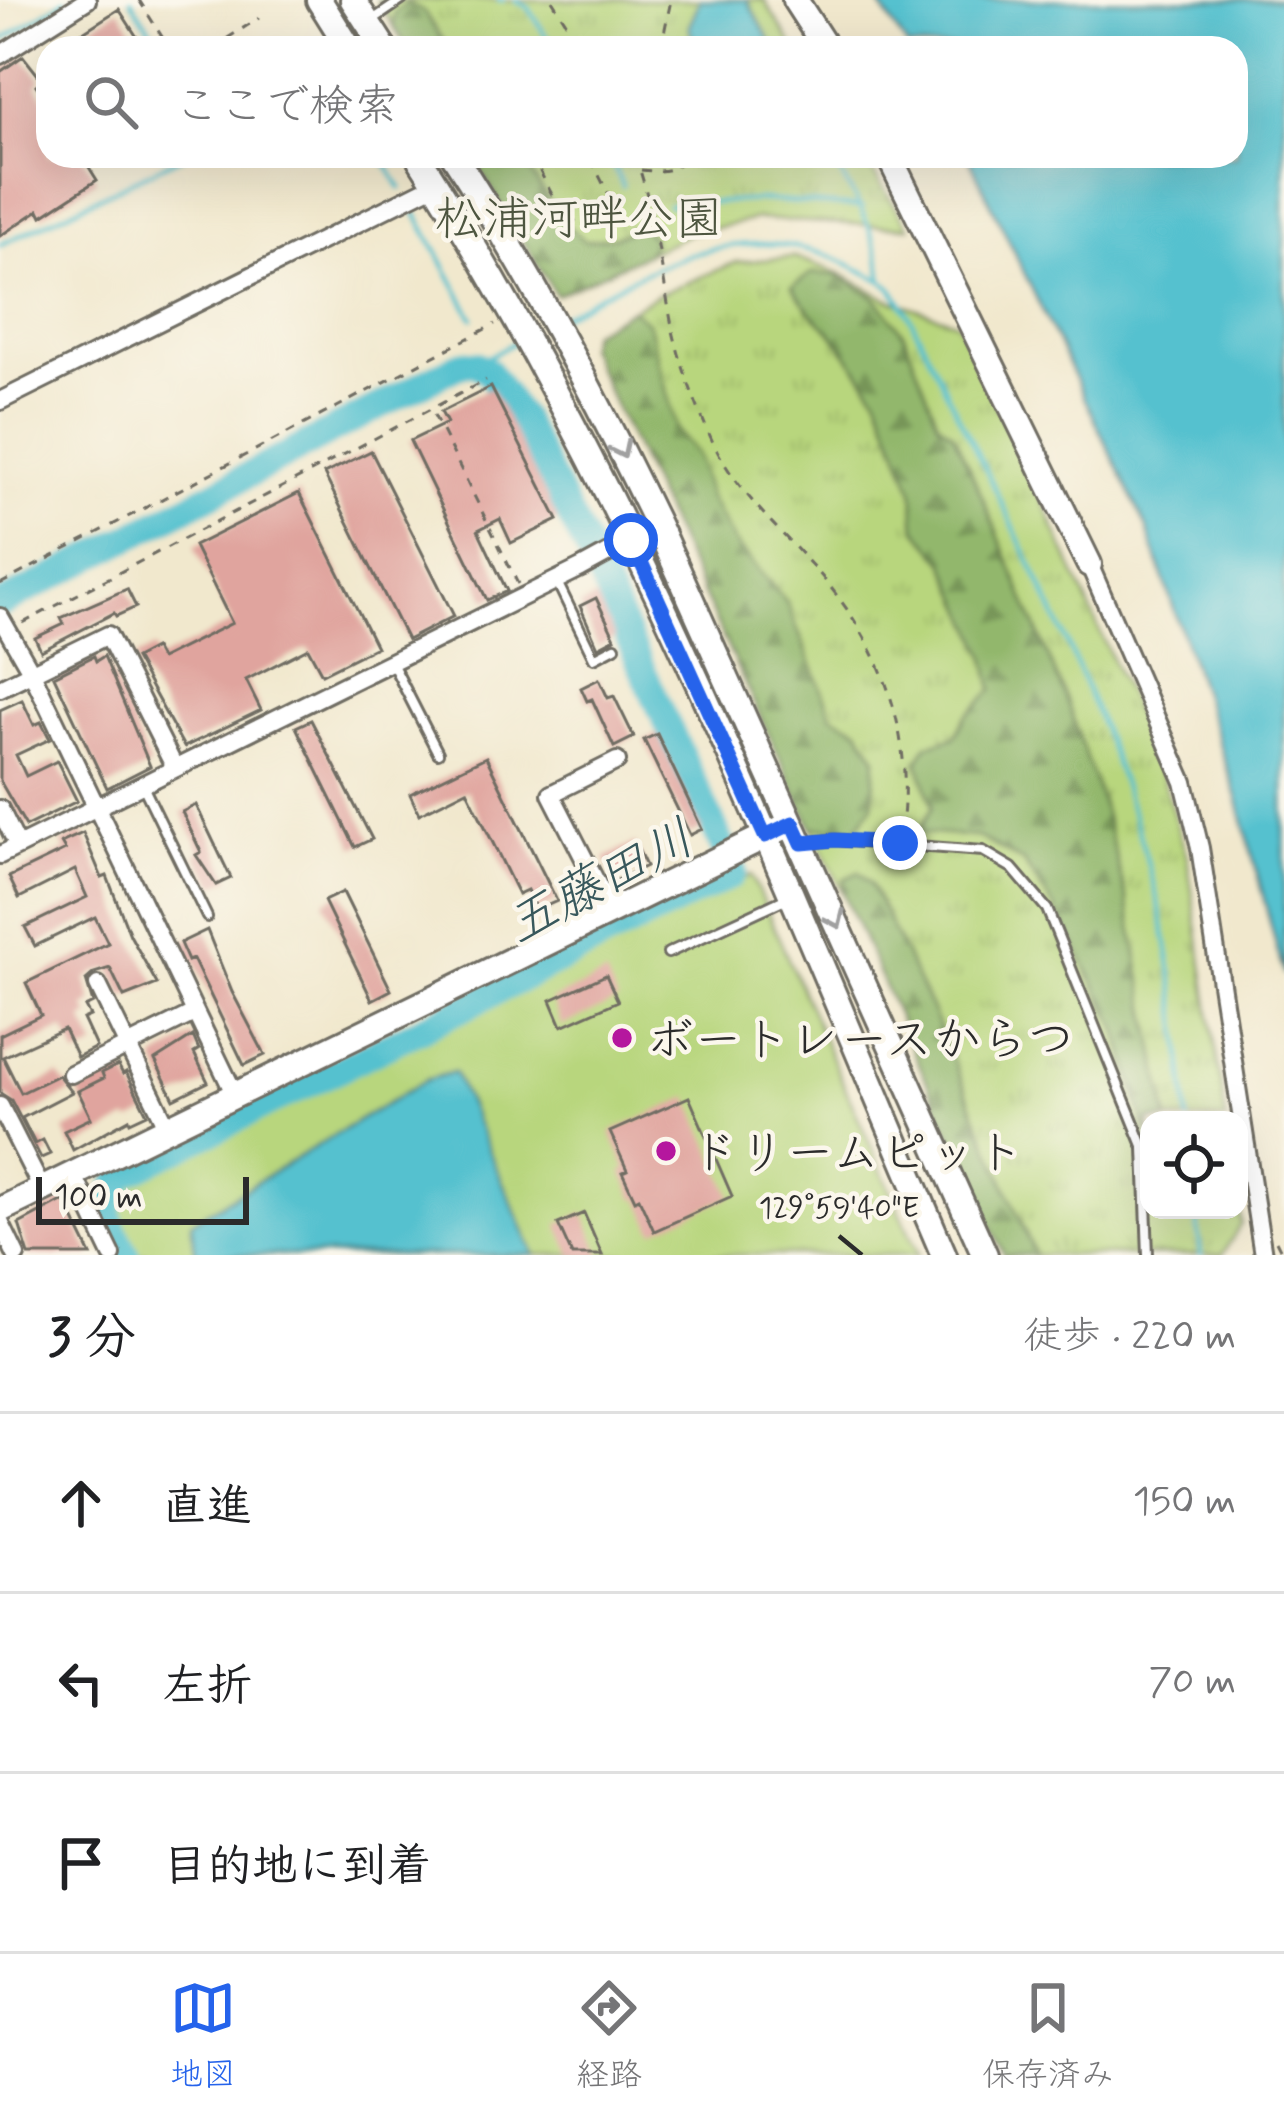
<!DOCTYPE html>
<html lang="ja">
<meta charset="utf-8">
<style>
:root{--surface:#fff;--page:#f2f2f2;--text:#202124;--muted:#757577;--line:#e0e0e0;--accent:#2563eb}
body{margin:0;font-family:Mynerve,"Klee One",sans-serif;background:var(--page);color:var(--text)}
.controls{position:absolute;right:36px;bottom:36px;display:grid;overflow:hidden;border-radius:24px;box-shadow:0 12px 48px #0002}
.controls button{width:108px;height:108px;display:grid;place-items:center;padding:0;border:0;border-bottom:3px solid var(--line);background:var(--surface);color:var(--text);font:60px sans-serif}
.scale{position:absolute;left:36px;bottom:30px;width:213px;box-sizing:border-box;padding-left:12px;border:6px solid #2b2b2b;border-top:0;font-size:33px;line-height:42px;white-space:nowrap;color:#2b2b2b;-webkit-text-stroke:9px #fbf7ec;paint-order:stroke}
.stop{position:absolute;width:36px;height:36px;margin:-27px;border:9px solid #2563eb;border-radius:50%;background:#fff}
.stop.end{background:#2563eb;border-color:#fff;box-shadow:0 3px 12px #0008}
.list{margin:0;padding:0;list-style:none}
h2{display:flex;justify-content:space-between;align-items:center;height:156px;margin:0;padding:0 48px;font-size:51px}
h2 small{font-size:39px;font-weight:400;color:var(--muted)}
.list li{display:grid;grid-template-columns:78px 1fr auto;gap:36px;align-items:center;box-sizing:border-box;height:180px;padding:0 48px;border-top:3px solid var(--line)}
.list b{display:block;font-size:45px;white-space:nowrap}
.list em{font-size:39px;font-style:normal;color:var(--muted)}
.icon{flex:none;width:66px;height:66px;fill:none;stroke:currentColor;stroke-width:2;stroke-linecap:round;stroke-linejoin:round}
.map{position:relative;flex:none;width:1284px;height:1255px;overflow:hidden}
.search{position:absolute;background:var(--surface);box-shadow:0 12px 48px #0002;left:36px;right:36px;top:36px;height:132px;display:flex;align-items:center;gap:30px;box-sizing:border-box;padding:0 42px;border-radius:36px;color:var(--muted);font-size:45px}
.sheet{height:696px;background:var(--surface)}
nav{display:flex;justify-content:space-around;align-items:center;box-sizing:border-box;height:168px;border-top:3px solid var(--line);background:var(--surface);font-size:33px;color:var(--muted)}
nav a{display:grid;justify-items:center;gap:6px}
nav .on{color:var(--accent)}
.map>svg:first-child{display:block}
.grass{fill:url(#grass-tufts);stroke:#728054;stroke-width:3}
.forest{fill:url(#forest-firs);stroke:#5e714c;stroke-width:3}
.garden{fill:#b8d67d;stroke:#728054;stroke-width:3}
.water{fill:#55c1cf;stroke:#40767d;stroke-width:3}
.lines{fill:none;stroke-linecap:round;stroke-linejoin:round}
.stream{stroke:#55c1cf;stroke-width:4.5}
.river{stroke:#55c1cf;stroke-width:27}
.building{fill:#e0a49e}
.lane-casing{stroke:#706d64;stroke-width:14}
.street-casing{stroke:#706d64;stroke-width:22}
.secondary-casing{stroke:#706d64;stroke-width:30}
.path{stroke:#706d64;stroke-width:3;stroke-dasharray:9 9;stroke-linecap:butt}
.lane{stroke:#fff;stroke-width:8}
.street{stroke:#fff;stroke-width:16}
.secondary{stroke:#fff;stroke-width:24}
.oneway{stroke:#a0a0a0}
.route{stroke:#2563eb;stroke-width:15}
.ticks{fill:none;stroke:#2b2b2b;stroke-width:4.5}
.poi-dot{fill:#b5179e;stroke:#fbf7ec;stroke-width:4.5}
.labels{text-anchor:middle;stroke-width:9;stroke-linejoin:round;paint-order:stroke}
.park-label{font-size:48px;fill:#4e5640;stroke:#fbf7ec}
.poi-label{font-size:48px;fill:#2b2b2b;stroke:#fbf7ec;text-anchor:start}
.water-label{font-size:51px;font-style:italic;fill:#38585c;stroke:#fbf7ec}
.ticks-label{font-size:30px;text-anchor:middle;fill:#2b2b2b;stroke:#fbf7ec;stroke-width:9;stroke-linejoin:round;paint-order:stroke}
</style>
<div class="map">
<svg width="1284" height="1255" viewBox="0 0 1284 1255">
<defs>
<pattern id="grass-tufts" width="24" height="20" patternUnits="userSpaceOnUse" patternTransform="scale(3)"><rect width="24" height="20" fill="#b8d67d"/><path d="M3 7l-1-3M5 7V3M7 7l1-3M15 17l-1-3M17 17v-4M19 17l1-3" fill="none" stroke="#9eb86c"/></pattern>
<pattern id="forest-firs" width="22" height="20" patternUnits="userSpaceOnUse" patternTransform="scale(3)"><rect width="22" height="20" fill="#92b76c"/><path d="M5 1l3.5 6h-7zM16 11l3.5 6h-7z" fill="#779559"/></pattern>
</defs>
<rect width="100%" height="100%" fill="#fbf7ec"/>
<filter id="ink" filterUnits="userSpaceOnUse"><feTurbulence type="fractalNoise" baseFrequency=".00833" numOctaves="2"/><feDisplacementMap in="SourceGraphic" scale="24" xChannelSelector="R" yChannelSelector="G"/><feConvolveMatrix kernelMatrix="1 2 1 2 8 2 1 2 1" color-interpolation-filters="sRGB"/></filter>
<filter id="wash" filterUnits="userSpaceOnUse"><feTurbulence type="fractalNoise" baseFrequency=".004" numOctaves="4" result="noise"/><feDisplacementMap in="SourceGraphic" scale="48" xChannelSelector="R" yChannelSelector="G"/><feGaussianBlur stdDeviation="2.7" result="paint"/><feColorMatrix in="noise" values="0 0 0 0 0 0 0 0 0 0 0 0 0 0 0 0 0 1.4 0 .05"/><feComposite in="paint" operator="in"/></filter>
<g filter="url(#wash)">
<rect width="100%" height="100%" fill="#f1e8cd"/>
<path class="grass" d="M377 0H764L794 48H407Z
M472 156H862L909 227 757 219 691 233 556 295Z
M795 257 839 273 888 299 957 322 1035 483 1158 765 1187 857 1226 1120H1149V1210L1239 1208 1241 1224 1222 1255H1004L844 895 587 346 591 332 659 294 737 262Z"/>
<path class="forest" d="M408 3 424 12 447 48H407L393 25 395 12Z
M472 156H519L565 224 585 241 613 237 640 227 651 235 653 244 647 253 556 295Z
M812 273 837 275 875 297 904 334 938 422 953 433 981 494 1067 702 1101 801 1127 900 1168 1120H1149V1140L1117 1027 1058 913 1023 862 978 837 918 833 933 806 918 762 927 745 954 737 966 716 993 690 985 653 944 561 916 528 913 490 878 397 831 332 811 313 792 287Z
M632 309 648 322 677 431 696 454 709 498 733 541 787 603 832 715 859 729 876 757 873 806 855 830 812 827 587 346 591 332Z
M859 872 870 883 930 1006 1035 1255H1004L844 895V879Z"/>
<path class="garden" d="M751 875 919 1255H137C124 1229 110 1211 127 1183Z"/>
<path class="water" d="M700 0H747L774 48H743L718 40 714 48H695L689 26Z
M877 0H1284V975L1237 797 1146 526 968 156H1236V48H908Z
M454 1072 535 1255H196L191 1222 426 1080Z"/>
<g class="lines">
<path class="stream" d="M131 0 162 48
M499 0H503
M516 0 529 8 553 48
M0 42 65 0
M381 156 401 188
M608 156 623 186
M829 156C855 196 878 233 883 281
M668 205 762 200 862 207
M416 213 473 318
M0 245 183 156
M560 317C657 262 750 212 858 269 868 274 882 279 890 286 904 298 943 385 954 407 1031 558 1114 729 1156 894 1175 967 1181 1045 1188 1120
M476 364 518 340
M1196 1210 1201 1255"/>
<path class="river" d="M0 605 462 363 476 364 488 371 521 419 596 567 734 871 731 876 124 1175C98 1207 110 1222 127 1255"/>
</g>
<g id="blocks">
<path class="building" d="M119 9 144 48H74L69 41Z
M23 56 42 80 36 85 48 104V156H82L97 180 42 216 39 210 0 236V72Z
M491 387 558 520 511 543 500 519 478 530 507 591 487 600 410 441 447 423 441 412Z
M371 451 454 616 407 640 324 474Z
M299 493 376 647 322 674 308 648 246 680 261 710 184 747 135 658 154 648 160 659 232 623 194 546Z
M127 589 136 607 116 616 114 613 41 651 35 638 64 624 61 618Z
M596 598 615 638 598 647 580 606Z
M94 656 96 661 104 656 150 766 107 788 54 676Z
M599 679 608 698 614 696 634 737 614 747 592 699 587 701 581 688Z
M22 700 34 725 41 722 50 739 16 755 26 776 57 761 77 801 26 826 0 781V710Z
M311 720 372 839 355 847 296 727Z
M657 734 702 829 690 835 644 740Z
M486 757 557 901 537 910 527 890 518 894 467 790 419 814 410 794Z
M196 805 231 878 216 885 196 855 201 852 182 812Z
M83 833 102 878 107 876 130 935 157 984 124 997 110 968 94 973 86 980 93 1003 85 1007 90 1016 83 1019 96 1047 77 1057 64 1029 3 1057 21 1093 58 1075 72 1092 22 1118 35 1144 43 1140 50 1154 41 1158 11 1100 0 1093V1035L41 1015 26 983 108 943 95 917 35 946 25 927 87 897 75 870 19 898 9 877 65 850 61 843Z
M635 843 646 866 615 881 604 858Z
M343 892 391 990 372 1000 324 901Z
M207 930 232 992 265 1055 244 1065 193 959 188 961 180 943Z
M606 975 618 1001 562 1026 551 1000Z
M193 1036 199 1050 194 1053 208 1082 174 1099 155 1060Z
M118 1065 123 1074 126 1072 147 1114 130 1122 129 1119 73 1150 64 1131 91 1118 78 1091 104 1078 102 1073Z
M689 1097 732 1196 654 1231 639 1198 635 1200 622 1172 627 1170 610 1132Z
M64 1200 91 1255H29L19 1224Z
M584 1213 602 1255H572L558 1224Z"/>
</g>
</g>
<g filter="url(#ink)">
<use href="#blocks" fill-opacity="0" stroke="#706d64" stroke-width="3"/>
<g class="lines">
<defs>
<path id="lane" d="M374 19 402 0
M557 582 594 658 615 647
M392 663 438 753
M143 786 207 917
M803 843 835 840 983 851 1012 868 1047 909 1144 1148 1148 1255
M668 953 787 898"/>
<path id="street" d="M0 55 87 0
M0 401 436 184
M1089 564 1184 782 1200 848 1263 1255
M0 617 32 673 235 1095
M0 688 108 635 175 768
M0 809 18 846
M0 855 581 568 658 526
M611 911 551 794 617 761
M98 985 168 1128
M71 1074 194 1013
M0 1106 42 1189
M73 1174 112 1255
M0 1222 16 1255"/>
<path id="secondary" d="M319 0 349 48
M353 0 384 48
M795 0 826 48
M418 156C637 499 784 882 944 1255
M454 156C531 274 597 399 658 526L985 1255
M889 156 1089 564
M0 1210 780 829"/>
</defs>
<use href="#lane" class="lane-casing"/>
<use href="#street" class="street-casing"/>
<use href="#secondary" class="secondary-casing"/>
<path class="path" d="M139 0 169 48
M552 0 582 48
M212 48 259 18
M506 48 518 43 523 48
M661 48 671 0
M544 156 537 166C548 185 567 237 596 220 606 214 607 205 609 195L589 156
M635 156C655 211 661 269 672 326 680 364 695 403 711 438 732 486 772 522 807 560 880 638 916 728 901 835
M641 170C660 172 675 173 686 156
M434 415 518 584
M0 584 495 324
M23 623 486 380
M1276 1241 1283 1255"/>
<use href="#lane" class="lane"/>
<use href="#street" class="street"/>
<use href="#secondary" class="secondary"/>
</g>
<defs><path id="oneway-chevron" d="M-2-3.5L2.5 0L-2 3.5" fill="none" stroke-width="1.6" stroke-linecap="round" stroke-linejoin="round" transform="scale(3)"/></defs>
<g class="oneway">
<use href="#oneway-chevron" transform="translate(621 450) rotate(64)"/>
<use href="#oneway-chevron" transform="translate(836 920) rotate(66)"/>
</g>
</g>
<g class="lines" filter="url(#ink)">
<path class="route" d="M631 540 765 836 793 823 802 843 835 840 900 843"/>
</g>
<path class="ticks" d="M839 1236 862 1255"/>
<g class="poi-dot">
<circle cx="622" cy="1038" r="12"/>
<circle cx="666" cy="1151" r="12"/>
</g>
<g class="labels">
<g class="park-label">
<text x="579" y="234">松浦河畔公園</text>
</g>
<g class="poi-label">
<text x="646" y="1055">ボートレースからつ</text>
<text x="690" y="1168">ドリームピット</text>
</g>
<g class="water-label">
<text transform="translate(599 880) rotate(-28)" y="18">五藤田川</text>
</g>
</g>
<g class="ticks-label">
<text x="839" y="1217">129°59'40"E</text>
</g>
</svg>
<div class="controls">
<button><svg class="icon" aria-label="locate" viewBox="0 0 24 24"><circle cx="12" cy="12" r="6"/><path d="M12 2v4M12 18v4M2 12h4M18 12h4"/></svg></button>
</div>
<div class="scale">100 m</div>
<div class="stop" style="left:631px;top:540px"></div>
<div class="stop end" style="left:900px;top:843px"></div>
<div class="search"><svg class="icon" aria-label="search" viewBox="0 0 24 24"><circle cx="10" cy="10" r="6"/><path d="M15 15l6 6"/></svg>ここで検索</div>
</div>
<section class="sheet">
<h2>3 分<small>徒歩 · 220 m</small></h2>
<ul class="list">
<li><svg class="icon" aria-label="ahead" viewBox="0 0 24 24"><path d="M12 20V5M6 11l6-6 6 6"/></svg><div><b>直進</b></div><em>150 m</em></li>
<li><svg class="icon" aria-label="left" viewBox="0 0 24 24"><path d="M17 20v-9H6M10 6l-5 5 5 5"/></svg><div><b>左折</b></div><em>70 m</em></li>
<li><svg class="icon" aria-label="arrive" viewBox="0 0 24 24"><path d="M6 21V4h12l-3 4 3 4H6"/></svg><div><b>目的地に到着</b></div></li>
</ul>
</section>
<nav>
<a class="on"><svg class="icon" aria-label="map" viewBox="0 0 24 24"><path d="M3 6l6-2 6 2 6-2v14l-6 2-6-2-6 2zM9 4v14M15 6v14"/></svg>地図</a>
<a><svg class="icon" aria-label="directions" viewBox="0 0 24 24"><path d="M12 3l9 9-9 9-9-9zM9 14v-3h6M13 9l2 2-2 2"/></svg>経路</a>
<a><svg class="icon" aria-label="saved" viewBox="0 0 24 24"><path d="M7 4h10v16l-5-4-5 4z"/></svg>保存済み</a>
</nav>
